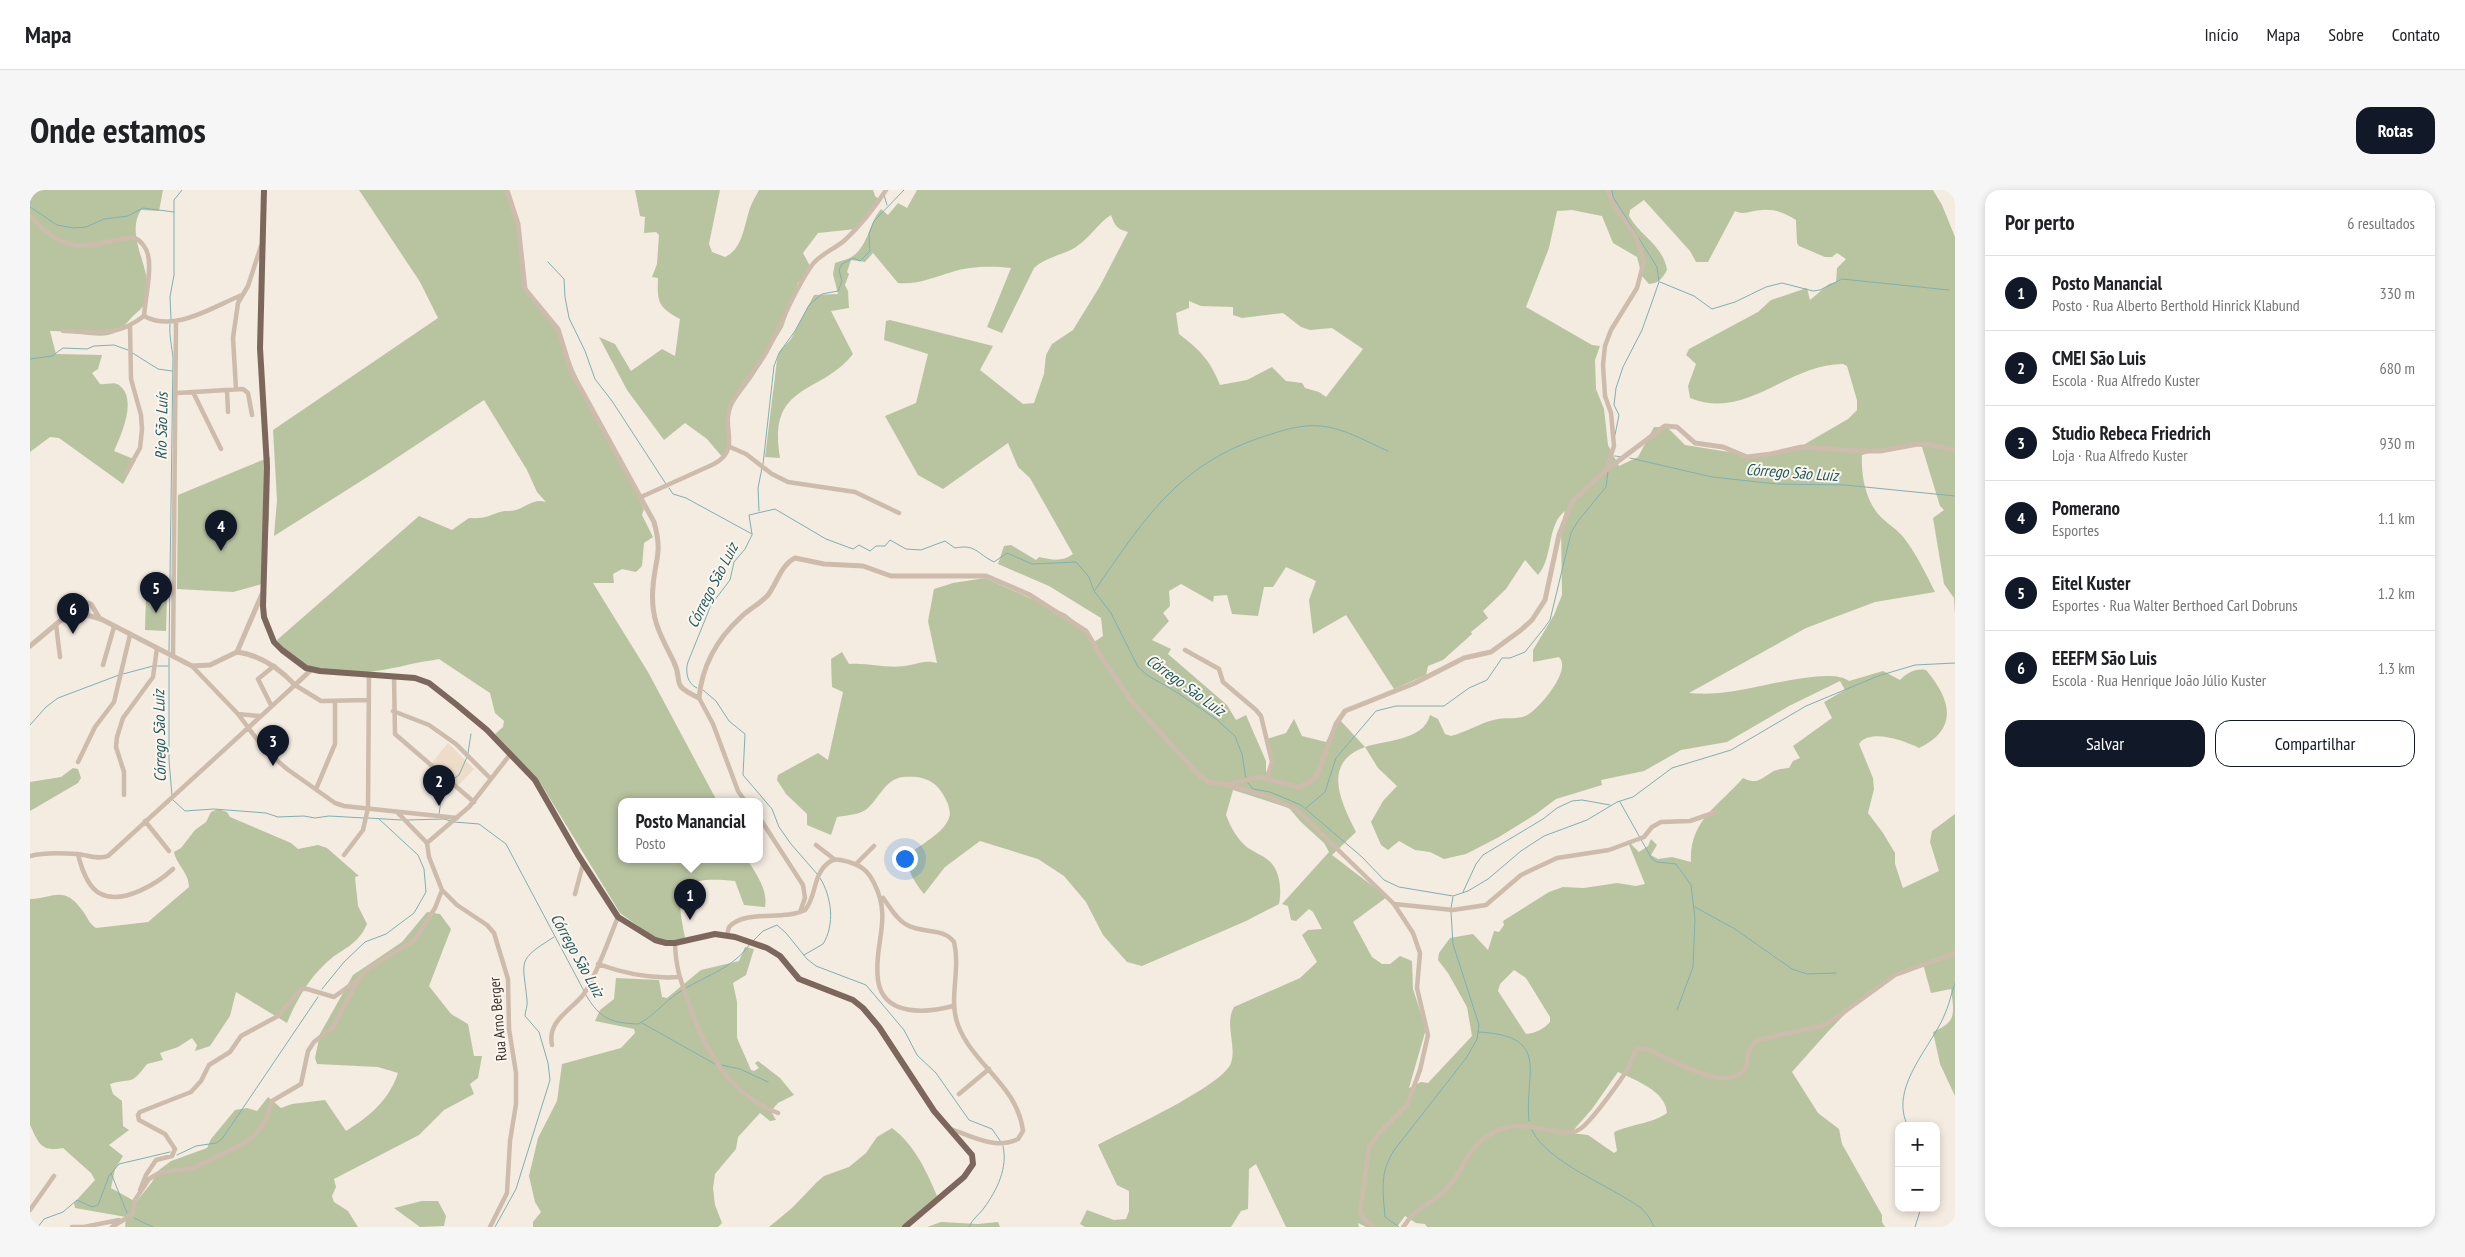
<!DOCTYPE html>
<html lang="pt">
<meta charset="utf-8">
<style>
:root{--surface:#fff;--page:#f6f6f6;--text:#202124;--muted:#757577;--line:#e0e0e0;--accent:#111827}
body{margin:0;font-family:"PT Sans Narrow",sans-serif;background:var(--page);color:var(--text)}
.controls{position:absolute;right:15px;bottom:15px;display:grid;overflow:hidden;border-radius:10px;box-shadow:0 2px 8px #0003}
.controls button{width:45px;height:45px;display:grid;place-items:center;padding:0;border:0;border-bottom:1px solid var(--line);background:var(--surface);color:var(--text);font:25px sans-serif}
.you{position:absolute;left:874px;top:668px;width:18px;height:18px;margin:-12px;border:4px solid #fff;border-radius:50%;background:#1a73e8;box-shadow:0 0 0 8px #1a73e833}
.badge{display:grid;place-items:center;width:32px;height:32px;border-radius:50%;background:var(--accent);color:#fff;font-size:16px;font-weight:700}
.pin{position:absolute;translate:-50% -41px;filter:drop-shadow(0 1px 2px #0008)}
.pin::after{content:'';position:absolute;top:26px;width:18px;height:15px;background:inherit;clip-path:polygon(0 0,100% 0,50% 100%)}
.popup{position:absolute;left:588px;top:608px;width:145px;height:65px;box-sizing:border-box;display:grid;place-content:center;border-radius:10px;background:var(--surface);filter:drop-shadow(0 1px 4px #0005);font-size:16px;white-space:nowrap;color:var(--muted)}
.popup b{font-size:19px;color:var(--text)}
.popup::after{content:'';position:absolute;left:50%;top:100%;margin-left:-10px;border:10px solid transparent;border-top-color:var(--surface)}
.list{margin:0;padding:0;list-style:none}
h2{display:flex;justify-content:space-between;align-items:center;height:65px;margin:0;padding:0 20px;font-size:21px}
h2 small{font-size:16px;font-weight:400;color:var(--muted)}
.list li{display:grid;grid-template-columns:32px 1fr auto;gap:15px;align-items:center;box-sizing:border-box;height:75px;padding:0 20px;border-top:1px solid var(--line)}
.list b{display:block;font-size:19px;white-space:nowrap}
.list p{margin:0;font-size:16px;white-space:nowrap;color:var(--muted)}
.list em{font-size:16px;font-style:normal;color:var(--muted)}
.actions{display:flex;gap:10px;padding:15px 20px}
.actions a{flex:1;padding:11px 0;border:1px solid var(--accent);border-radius:15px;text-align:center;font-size:18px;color:var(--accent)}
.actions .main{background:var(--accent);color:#fff}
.map{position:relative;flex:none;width:1925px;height:1037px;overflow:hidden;border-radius:15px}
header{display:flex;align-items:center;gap:30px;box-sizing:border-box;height:70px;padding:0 25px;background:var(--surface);border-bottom:1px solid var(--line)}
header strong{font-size:24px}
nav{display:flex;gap:28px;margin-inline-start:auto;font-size:18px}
.intro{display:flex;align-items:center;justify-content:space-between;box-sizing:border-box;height:120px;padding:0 30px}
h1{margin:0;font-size:35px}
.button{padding:12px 22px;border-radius:15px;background:var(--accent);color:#fff;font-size:18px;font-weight:700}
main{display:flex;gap:30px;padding:0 30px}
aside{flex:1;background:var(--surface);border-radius:15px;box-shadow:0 2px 8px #0003}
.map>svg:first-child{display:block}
.green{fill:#b8c4a0;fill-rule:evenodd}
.plaza{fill:#ecdcc8}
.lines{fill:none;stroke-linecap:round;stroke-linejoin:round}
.stream{stroke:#7fb0b2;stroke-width:1}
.minor{stroke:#cdbbac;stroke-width:4.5}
.tertiary{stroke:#cdbbac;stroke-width:5}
.primary{stroke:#7d675c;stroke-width:6}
.labels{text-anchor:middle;stroke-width:4;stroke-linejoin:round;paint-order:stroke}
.street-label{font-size:15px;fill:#3b302b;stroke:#fbf5ee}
.water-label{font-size:16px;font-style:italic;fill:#1f5a5e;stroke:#fbf5ee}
</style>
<header>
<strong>Mapa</strong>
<nav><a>Início</a><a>Mapa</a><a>Sobre</a><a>Contato</a></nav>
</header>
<div class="intro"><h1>Onde estamos</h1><a class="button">Rotas</a></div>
<main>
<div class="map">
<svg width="1925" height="1037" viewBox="0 0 1925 1037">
<rect width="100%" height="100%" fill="#f4ebe1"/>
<path class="green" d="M0 0H133L129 21 111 20C93 49 127 82 115 113 113 118 106 123 102 127 95 135 88 143 78 145 63 148 38 140 20 141L26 164 72 165 68 179 62 183 70 194C76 195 84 191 89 195 108 209 91 245 84 261L106 270 93 294 29 248 20 247 0 262Z
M329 0H478L483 13 496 94 499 104 528 142 552 199 614 319 612 325 623 347 614 353 612 376 606 382 592 379 583 384 584 393H563L618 482 687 611H591V669H717C726 684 738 699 735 717L714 715 705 691C645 685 645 701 656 752L629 751 590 723 511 594 465 544 473 537 474 531 465 523 460 503 409 469C401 471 394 471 386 473 339 484 279 496 247 450L389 326 422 340 439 328C459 329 457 325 474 321 478 321 482 321 486 320 498 316 504 308 516 312L507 302 497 280 454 210 350 279 244 346 247 310 243 240 408 128 390 92Z
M605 0H690L679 54 682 62 695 67C713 59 714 35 720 18 722 12 726 6 729 0H843L845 6 850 10 826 39 788 43 773 63 781 78 768 93 753 137 723 187 703 214 699 225V257L694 269 677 249 655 233 634 250 597 200 569 147 585 154 601 181 632 159 645 166 650 129C628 117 627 112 628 88L622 87 627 74 629 45 626 42 614 43 615 27 610 26Z
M887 0H1903L1912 15 1925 47V425L1924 408 1914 394 1903 328 1914 320 1910 316 1892 257C1873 251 1851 260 1832 265 1831 285 1835 308 1848 324 1856 333 1867 339 1874 348 1887 365 1896 384 1905 402L1845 412 1776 438 1659 503C1670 504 1685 504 1697 502 1724 500 1799 476 1819 491L1853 481 1870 490C1877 483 1885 478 1896 480 1925 514 1925 541 1889 558 1875 551 1840 538 1829 554L1843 588 1844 599 1838 623 1853 643 1865 663V674L1873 698 1909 681 1900 652 1902 641 1925 624V906L1910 874 1903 842C1925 832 1925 827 1921 799L1901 803 1893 774C1835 793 1802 838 1762 882L1788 923 1809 939 1812 954 1852 1025V1032L1855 1037H1397L1395 1034 1386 1033 1375 1026 1367 1037H1336L1328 1033 1329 1037H1256L1226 974 1219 979 1218 1019 1211 1021 1201 1037H1055L1050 1034 1057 1020 1084 1030 1096 1029 1099 1021V1001L1087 995 1068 955C1093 941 1193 896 1201 873 1207 855 1194 835 1204 817L1270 788 1287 772 1272 745 1278 740 1292 739 1283 722 1279 719 1266 731 1261 730 1258 716 1252 714 1299 662 1294 653 1271 632 1259 618 1203 600 1196 625C1201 638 1207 649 1218 658 1224 662 1232 665 1238 670 1250 679 1252 700 1249 714L1216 731 1112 776 1097 772 1073 745 1056 712 1034 686 1008 669 950 651 915 677 894 704C884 691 876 680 879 664 891 654 913 644 919 628 921 624 919 618 918 614 909 592 896 585 873 587 856 589 850 606 839 617 831 625 818 625 807 627L801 645 777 635V624L756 604 747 590 748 585 788 563 798 570 813 502 802 497 801 469 812 462 819 474C839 472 859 480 880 475 891 473 896 470 907 473L898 431 904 399 923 393 955 388 1036 424 1057 442 1064 452 1073 446 1071 428 1019 396 968 374 974 356 981 355 1006 370 1009 367C1022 370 1032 372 1043 364L1000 288 988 277 978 253 913 299 888 285 855 226 886 213 898 164 854 150 856 131 860 130 963 156 950 180 993 214 1004 213 1014 184 1016 165 1022 154 1043 140 1070 96 1098 42C1087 39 1085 36 1081 25 1068 33 1060 48 1046 57 1033 65 1016 67 1004 78L972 143 957 137 981 78C963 76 939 76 922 82 904 87 888 95 868 93L843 63 835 72 821 70 817 82 819 84 815 95 818 101 819 118 801 121 823 164C790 206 737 192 750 268L735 267 747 170 750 161 761 149 784 105 808 104 803 84 805 73C810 71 815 70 820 68 839 57 838 34 851 19L858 25 868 13 877 18ZM1614 10 1660 61 1666 72H1678L1705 21C1715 26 1721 20 1732 20 1745 19 1755 23 1766 30L1767 53 1769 56 1795 67H1802L1807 63 1816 69 1807 78 1806 92 1799 94 1780 110 1777 98 1741 110 1728 122 1659 159 1656 165 1666 174 1658 196 1660 208C1717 231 1757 174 1813 174L1817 176 1827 210V220L1818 229 1763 261 1718 265 1655 255 1637 237H1624L1608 267 1589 276 1578 255 1574 219 1566 199 1565 170 1570 156 1562 155 1496 117 1519 58 1527 21 1542 20 1572 26 1583 53 1607 67 1612 86 1619 94C1629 93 1632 89 1637 80 1633 55 1611 47 1599 26L1600 20ZM1159 111 1171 116 1203 117V125L1212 128 1253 123 1271 137 1280 140 1302 138 1333 159 1296 207 1289 202 1275 198 1272 193 1256 191 1242 177 1217 190 1190 195C1180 170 1170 160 1149 144L1146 123 1159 118ZM1535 321 1531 336 1532 405 1524 425 1503 460V472L1529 467C1542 480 1511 516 1499 524 1490 530 1479 527 1468 529 1451 532 1437 542 1421 546L1415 544 1408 529 1400 525C1394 551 1354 550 1335 557L1308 528 1296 552 1272 546 1264 529 1256 543 1237 549C1241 560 1242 569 1240 580L1236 582V571L1216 525 1206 530 1197 515 1138 464 1141 459 1122 450 1139 431 1133 423 1140 416 1139 401 1151 394 1183 412 1184 406 1197 405 1202 424 1228 426 1234 397H1243L1256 377 1286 391 1279 410 1283 444 1316 425 1364 499 1396 485 1398 476 1413 470 1442 444 1441 442 1458 428 1453 421 1476 399 1495 370 1508 385C1524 366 1516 336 1535 321ZM1810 491 1815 500 1794 512 1802 528 1763 556 1770 568 1763 571 1759 578C1752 579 1745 579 1739 584 1728 591 1726 594 1713 588 1689 616 1659 630 1661 672L1642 667 1628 669 1621 665 1627 655 1621 649 1618 656 1609 662 1597 650 1615 694 1606 696 1587 693 1554 698 1533 697 1519 702 1473 731 1474 735 1469 742 1464 741 1458 760 1443 744 1420 748 1409 763 1408 770 1418 783 1437 817 1442 846 1398 893 1391 892 1379 898 1396 839 1383 799 1382 771 1370 766 1360 774H1352L1342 767 1323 732 1357 707 1302 665 1326 642C1311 612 1291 573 1335 557L1348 578 1367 596 1353 611 1341 632 1351 655 1358 660 1369 651 1385 660 1400 662 1414 669 1436 664 1469 647 1506 624 1526 609 1572 595 1571 590 1614 581 1651 560 1697 552 1759 516ZM1484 780 1496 788 1520 827V832C1514 839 1506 843 1496 844L1468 801 1470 794ZM1588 882C1605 890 1636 901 1637 923 1624 933 1603 934 1586 941L1584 943 1587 961 1584 963 1558 945 1541 943 1562 919Z
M240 267 239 328 232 394 203 402 147 399 148 305Z
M116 405 137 406 136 441 115 440Z
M43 578 48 579 51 588 48 593 0 621V592L31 587Z
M188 619 197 622 200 627 261 653 268 659 288 655 297 658 329 686 325 687 328 716 337 734C327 757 311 758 295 774 278 790 266 811 257 833L206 802 200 826 180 856 165 861 167 855 162 848 148 857 130 863 133 870 117 874C100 896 105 887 80 894L83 904 92 911 93 936 99 940 79 955 93 966 85 979 81 998 106 1012 122 992 129 980 141 971 177 958 181 949 205 920 217 918 227 921 238 907 251 918 262 914 295 910 316 941C340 926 359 910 368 883L348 877 287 874 285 868 290 844 323 785 372 752 397 722 410 724 421 739 399 796 421 824 438 834 444 866H452L448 888 440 894 444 904 414 920 389 945 304 989 306 997 302 1006 304 1012 318 1021 328 1037H95L96 1027 45 1018 44 1013 65 990 61 983 33 958C11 962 9 954 0 935V709C24 708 34 695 52 720 57 726 59 734 66 738L118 732 159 697C159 683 146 674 144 662L151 658 165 640 176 632 181 622Z
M715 757 724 759 716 785 703 793 707 812V848L721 880 724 881 729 878 725 873 728 871 750 888 764 905 748 913 741 921 746 930 740 931 730 923 708 947 706 959 685 984 683 998 685 1015 692 1033 688 1037H503V1032L511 1022 505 1012 499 986 508 948 527 911 532 874 591 858 605 843 604 839 565 831 570 820 584 809 586 788 629 790 632 807 637 808 671 780 709 771Z
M862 938C884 954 897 982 907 1006L872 1037H739L762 1018 787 992 794 986 819 977 836 963 847 947Z
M392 1011H408L416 1026 414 1036 390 1037 364 1018Z
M911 1032 948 1034 968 1032 970 1037H897Z"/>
<path class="plaza" d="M418 553 444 579 426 598 401 574Z"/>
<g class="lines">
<path class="stream" d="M1582 0 1583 7 1627 77 1629 92 1622 112 1612 140 1593 177 1586 198 1584 215 1589 225 1585 245
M854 5 857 15
M0 14 2 0
M0 17 27 35 44 38 56 37 74 29 98 26 113 18 144 22
M518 72 534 89 535 107 539 128 555 161 565 189 582 211 636 294
M1630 92 1664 106 1682 119 1705 112 1736 97 1752 93 1783 101 1790 100 1812 89 1919 100
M141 130 140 107 144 85V10L152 0
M101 162 128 179 142 181
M0 169 22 166 33 158 57 159 64 156 84 155 98 160
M1585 266 1591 267
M1600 268 1682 287 1747 294 1815 295 1925 306
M733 274 744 176 749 163 765 141 779 115 792 104 808 101 812 91 809 80 812 74 823 68 830 71 840 61 839 44 844 31 874 0
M639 298 643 304 656 308 722 344
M729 321 728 298 732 278
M722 344 719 325 745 319 796 349 823 359 829 355 840 361 846 356H855L860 350 876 359 891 360 915 351 925 358C946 354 946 363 964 372L977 363 1002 374 1046 372 1059 387 1064 401 1081 423 1108 477 1117 485 1148 503 1186 529 1205 546 1212 564 1216 589
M1065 400C1113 331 1147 275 1232 247 1251 241 1270 234 1291 236 1314 238 1337 252 1358 261
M139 461 143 168C142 157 139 146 140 134
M139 468V570L142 606
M127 476H138
M93 484 123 476
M667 498C657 494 655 481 658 472L681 415 700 390 704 372 715 359 722 345
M673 500 686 511 699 531 715 544 713 585 742 619 749 637 761 654 788 685
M0 535 16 517 28 508 89 485
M438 563 441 544
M422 590 429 585 437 567
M1217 592 1223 599 1240 602 1271 615 1332 667 1354 690 1369 697 1423 706 1438 701 1458 689 1491 661 1514 646 1557 630 1587 612 1603 607 1642 578 1701 560 1776 516 1848 486 1885 475 1925 473
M143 610 155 621 184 619 236 623 248 627 274 626 285 628 299 626 334 628
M1590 612 1622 669 1627 672 1646 674 1661 695 1665 728 1663 777 1647 820
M1276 618 1295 602 1306 568 1346 521 1366 516H1414L1439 498 1457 490 1472 468H1480L1495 462 1515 437 1520 430 1541 343 1548 331 1576 297 1578 281
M409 624 412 604 419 593
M338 628 371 630
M377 630 414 629 421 631
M424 632 449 634 476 654 554 801
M1433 702 1446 674 1453 665 1513 629 1527 618 1542 611 1552 610 1580 615
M1665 717 1705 739 1762 779 1777 784 1806 783
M1421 718 1423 707
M723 751 733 741 747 735 756 743 777 769 786 776 836 795 874 840 887 865 906 883 939 930 962 939 971 952
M774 765 793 754C805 735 802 707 790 688
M292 799 314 772 335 752 356 744 384 723 396 702 394 679 388 665 349 629
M556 805C570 829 581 833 608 834 623 827 634 812 648 803 673 786 702 780 720 754
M612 833 685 874
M1449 842C1522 846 1494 883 1499 931
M691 875 710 879 738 892
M1878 936C1858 899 1901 857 1914 826 1919 816 1921 804 1925 793
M1502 940C1516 972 1581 996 1611 1018L1619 1027 1624 1037
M147 965 166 956 186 953 192 949 288 807
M81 983 97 1023
M104 1028 123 1037
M8 1037 14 1029 33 1022 47 1010 62 1017 68 1015 79 986 89 974 140 962
M465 1037 486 999 520 890 518 873 509 842 495 826C495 821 498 816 497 810 493 769 486 771 524 747
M939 1037C942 1029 949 1025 954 1018 967 1000 978 978 973 956
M1369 1037 1355 1027C1353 1001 1349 982 1365 959L1437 867 1447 849 1449 835 1423 754 1421 722
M1885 1037 1891 1018"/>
<path class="minor" d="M0 26C11 38 27 52 44 55 62 59 97 45 104 48 111 50 117 59 118 65 122 80 115 110 114 126 145 143 182 117 212 105
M33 141C67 142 85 148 114 126
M206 199 203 148 208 113 218 96 231 56
M197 200 198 222
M163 202 191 259
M147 203 213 199 218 203 222 225
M700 257 716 264 742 284 758 292 825 302 869 323
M1576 280 1584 256 1581 223 1575 206 1573 175 1575 156 1581 140 1607 98 1614 71 1606 47 1582 12 1578 0
M96 283 110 258 112 239 111 225 101 189 100 136
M611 307 684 274C713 258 689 236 702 213 711 196 724 182 734 166 751 137 762 103 782 75 790 64 805 59 815 50 830 36 845 17 856 0
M26 434 30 467
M1155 460 1189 479 1193 492 1226 520 1231 526 1242 572 1237 588
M143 466 146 132
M73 475 84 437
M162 476 208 524 235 560 257 579 305 613 314 616 427 628
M364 486 365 544 444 612
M669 508 683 534 708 601 715 611
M241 515 228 489 244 476
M363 521 399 535 426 554 460 588
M208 524 229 526
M48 572 65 537 84 512 100 445
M1197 595 1233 605 1266 619 1364 714 1423 720 1456 715 1491 685 1527 668 1579 660 1614 647 1622 637 1631 632 1660 631 1686 622
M286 599 305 554V512
M94 605V582L86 557 87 547 93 528 123 487 127 458
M368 623 397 653
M729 627 773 695 775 708 770 722
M115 631 139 661
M786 655 804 669
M48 664C51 677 58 698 71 704 93 715 128 693 143 679
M314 665 333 640 338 618 339 485
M0 666C15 662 32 663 47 664 58 665 68 670 78 666L265 495 291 511 338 510
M826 674 844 656
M545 704 553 674
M853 708C860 717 867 730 877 735 893 744 913 737 924 752 931 780 918 809 928 835 943 875 988 896 993 941L988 949C966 960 943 947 921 939
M697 745 699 737C715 719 753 731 775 720 787 706 782 686 798 673 805 667 811 670 819 672 832 676 838 681 844 693 863 730 843 754 848 790 853 827 897 823 923 816
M645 753C646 781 651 791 660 817 676 863 701 905 748 923
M568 774C593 783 620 789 648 787
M522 855C517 831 540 821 553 805 565 790 580 746 588 727
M929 904 959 879
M110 1000 116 985 126 970 142 966 145 959 135 944 109 930 108 925 110 922 161 902 171 891 179 875 200 862 211 846 248 826 271 799H277L304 807 326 791
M0 1020 24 986
M42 1037H54L89 1030
M82 1037 103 1024 105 1010 119 989 129 983 163 978 211 955 223 947 236 931 242 911 271 894 278 861 284 852 303 837 329 788 339 778 385 750 405 718 412 700
M460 1037 477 1003 480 951 486 914V883L479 839 478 789 464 743 457 735 427 715 412 700 399 667 397 653 439 617 479 566
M1344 1037 1334 1029 1330 1022 1339 957 1349 943 1377 915 1390 880 1398 845 1387 798 1390 763 1383 743 1364 714
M1373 1037C1377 1033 1379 1027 1385 1023 1397 1013 1410 1007 1420 995 1434 979 1437 959 1456 947 1494 920 1529 953 1550 939 1561 932 1593 888 1599 876 1602 870 1603 864 1607 859H1617C1638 867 1694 904 1714 880 1721 871 1712 863 1727 850L1791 836 1803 830 1865 785 1925 763"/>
<path class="tertiary" d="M477 0 488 34 495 99 528 139 541 181 624 332C633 364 625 368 623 397 620 427 630 445 643 470 655 494 638 493 669 508 672 476 688 448 711 427 719 419 730 414 738 405 747 393 751 375 765 368L794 374 833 376 861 386H956L1000 405 1056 441 1072 468 1103 513 1170 586 1179 592 1197 595 1229 587 1268 597 1279 593 1287 585 1306 534 1315 521 1385 493 1434 468 1461 462 1491 440 1502 430 1515 410 1529 345 1542 312 1575 281 1635 236 1647 237 1665 253 1693 257 1717 267 1741 264 1772 257 1828 261H1850L1888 254 1902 255 1925 260
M32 430C35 420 37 412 49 410L61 414 70 429
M0 456 36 426 49 423 71 429 162 476 180 475 207 462 232 404
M207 462C230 465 249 478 265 495L281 480"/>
<path class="primary" d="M234 0 230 158 237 277 233 416 234 427 244 452 252 460 276 478 290 481 385 488 399 493 427 515 457 540 505 590 548 665 588 727 625 750 636 753H645L685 744 705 747 737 758 750 766 769 789 823 810 833 818 849 837 904 921 942 965 943 974 934 987 875 1037"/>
</g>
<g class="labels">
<g class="street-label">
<text transform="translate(468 829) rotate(-95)" y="5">Rua Arno Berger</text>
</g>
<g class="water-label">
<text transform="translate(131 236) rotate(-89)" y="6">Rio São Luís</text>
<text transform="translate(1762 282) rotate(4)" y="6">Córrego São Luiz</text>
<text transform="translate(682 395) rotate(-63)" y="6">Córrego São Luiz</text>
<text transform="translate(1156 495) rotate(36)" y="6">Córrego São Luiz</text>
<text transform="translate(129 546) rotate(-91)" y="6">Córrego São Luiz</text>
<text transform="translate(548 765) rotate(61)" y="6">Córrego São Luiz</text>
</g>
</g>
</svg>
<div class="controls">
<button>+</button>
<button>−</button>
</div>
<div class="you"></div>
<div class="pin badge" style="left:660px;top:730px">1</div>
<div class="popup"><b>Posto Manancial</b>Posto</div>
<div class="pin badge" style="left:409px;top:616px">2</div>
<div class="pin badge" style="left:243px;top:576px">3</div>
<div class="pin badge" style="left:191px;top:361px">4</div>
<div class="pin badge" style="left:126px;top:423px">5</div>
<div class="pin badge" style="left:43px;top:444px">6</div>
</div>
<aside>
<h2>Por perto<small>6 resultados</small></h2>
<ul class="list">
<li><span class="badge">1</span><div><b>Posto Manancial</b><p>Posto · Rua Alberto Berthold Hinrick Klabund</p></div><em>330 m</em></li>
<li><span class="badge">2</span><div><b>CMEI São Luis</b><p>Escola · Rua Alfredo Kuster</p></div><em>680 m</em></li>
<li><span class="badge">3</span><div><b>Studio Rebeca Friedrich</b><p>Loja · Rua Alfredo Kuster</p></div><em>930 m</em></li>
<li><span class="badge">4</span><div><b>Pomerano</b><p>Esportes</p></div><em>1.1 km</em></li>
<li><span class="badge">5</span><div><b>Eitel Kuster</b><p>Esportes · Rua Walter Berthoed Carl Dobruns</p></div><em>1.2 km</em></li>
<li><span class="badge">6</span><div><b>EEEFM São Luis</b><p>Escola · Rua Henrique João Júlio Kuster</p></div><em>1.3 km</em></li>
</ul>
<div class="actions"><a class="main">Salvar</a><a>Compartilhar</a></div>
</aside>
</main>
